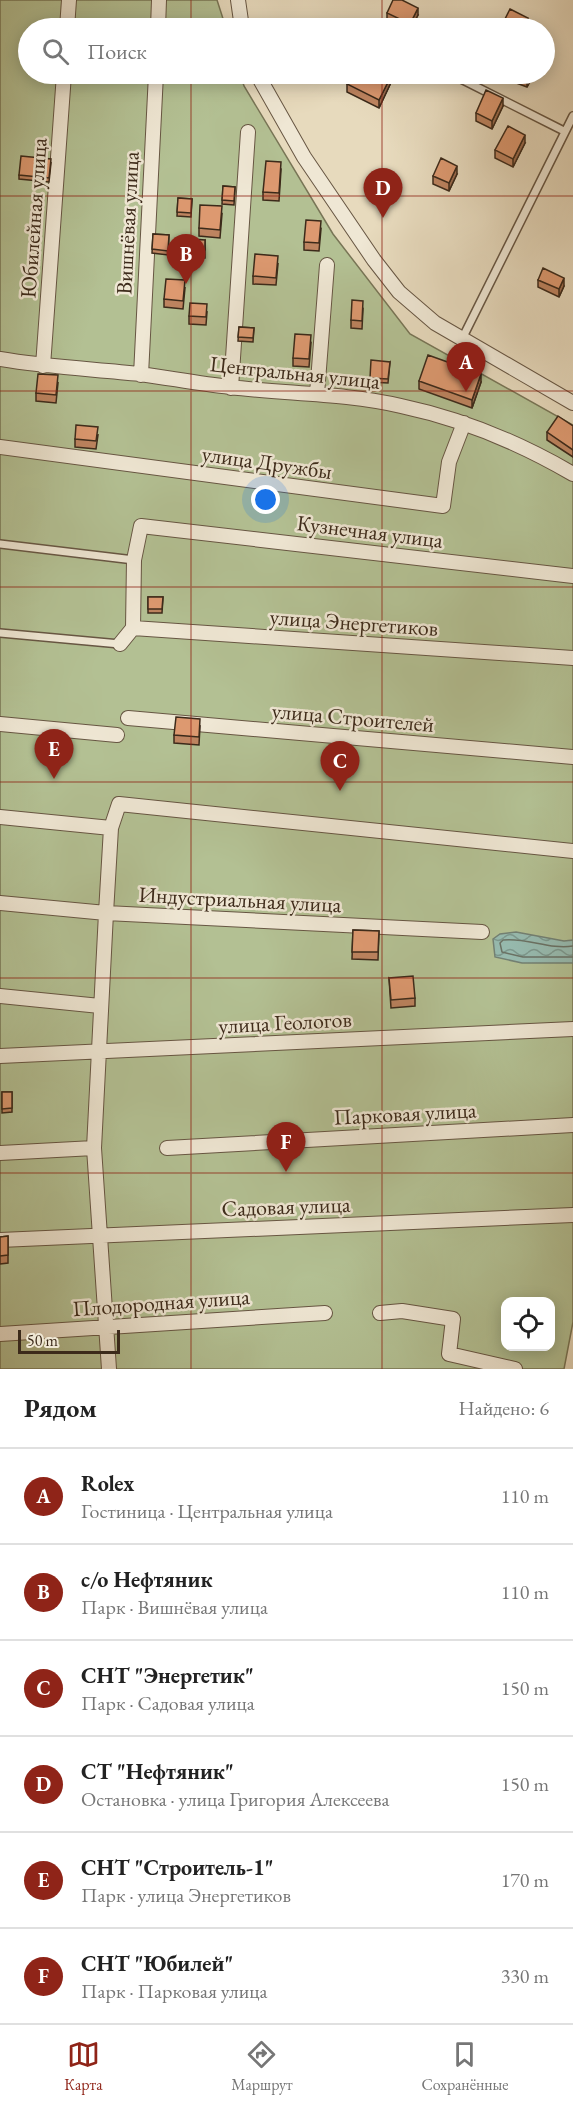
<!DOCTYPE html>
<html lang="ru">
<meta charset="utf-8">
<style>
:root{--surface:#fff;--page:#f2f2f2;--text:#222;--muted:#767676;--line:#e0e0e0;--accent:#8f2418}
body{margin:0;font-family:"EB Garamond",serif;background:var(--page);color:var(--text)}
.controls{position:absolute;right:18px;bottom:18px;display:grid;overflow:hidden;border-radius:12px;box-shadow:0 3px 15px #0003}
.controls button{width:54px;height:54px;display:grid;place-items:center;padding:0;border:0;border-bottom:2px solid var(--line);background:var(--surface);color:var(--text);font:30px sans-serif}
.scale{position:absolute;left:18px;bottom:15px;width:102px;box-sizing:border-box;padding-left:6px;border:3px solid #3c2a1a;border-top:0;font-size:16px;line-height:21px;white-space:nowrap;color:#3c2a1a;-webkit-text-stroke:4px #efe7d4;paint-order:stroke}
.you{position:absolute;left:266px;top:500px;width:21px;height:21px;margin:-15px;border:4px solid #fff;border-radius:50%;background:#1a73e8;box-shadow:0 0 0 9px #1a73e833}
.badge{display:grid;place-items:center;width:39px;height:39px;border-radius:50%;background:var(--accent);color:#fff;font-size:20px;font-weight:700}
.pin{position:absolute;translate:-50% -50px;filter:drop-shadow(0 2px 3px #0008)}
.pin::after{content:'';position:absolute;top:32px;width:21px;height:18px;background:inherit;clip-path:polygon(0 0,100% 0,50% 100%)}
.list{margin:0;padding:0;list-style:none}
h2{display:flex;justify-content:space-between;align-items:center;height:78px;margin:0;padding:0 24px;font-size:26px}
h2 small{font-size:20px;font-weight:400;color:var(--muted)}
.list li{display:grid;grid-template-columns:39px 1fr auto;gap:18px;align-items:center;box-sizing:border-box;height:96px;padding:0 24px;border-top:2px solid var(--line)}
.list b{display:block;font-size:22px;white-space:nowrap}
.list p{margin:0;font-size:20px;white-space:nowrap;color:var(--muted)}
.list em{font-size:20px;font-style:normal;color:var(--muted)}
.icon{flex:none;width:33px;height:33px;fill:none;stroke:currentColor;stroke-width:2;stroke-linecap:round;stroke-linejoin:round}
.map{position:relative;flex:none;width:573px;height:1369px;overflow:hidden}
.search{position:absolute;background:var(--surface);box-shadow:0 3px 15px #0003;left:18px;right:18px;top:18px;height:66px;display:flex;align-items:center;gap:15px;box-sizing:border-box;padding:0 21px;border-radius:33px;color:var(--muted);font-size:22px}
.sheet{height:654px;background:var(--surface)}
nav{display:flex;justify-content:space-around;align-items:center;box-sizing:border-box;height:84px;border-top:2px solid var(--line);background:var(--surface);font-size:16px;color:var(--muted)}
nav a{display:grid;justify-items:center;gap:3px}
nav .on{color:var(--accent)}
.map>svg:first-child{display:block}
.green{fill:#b3c093;stroke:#787556;stroke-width:1.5;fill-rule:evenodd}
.water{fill:url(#water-waves);stroke:#738174;stroke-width:1.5}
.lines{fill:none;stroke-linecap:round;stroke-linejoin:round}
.shore{stroke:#6a7265;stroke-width:1.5}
.service-casing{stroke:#675643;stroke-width:10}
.minor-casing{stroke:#675643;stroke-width:16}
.service{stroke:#efe7d4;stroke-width:7}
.minor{stroke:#efe7d4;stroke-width:14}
.wall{fill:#be8460;stroke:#3c2a1a;stroke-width:1.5}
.shaded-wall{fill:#9b6b4e;stroke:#3c2a1a;stroke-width:1.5}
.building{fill:#dd9970;stroke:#3c2a1a;stroke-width:1.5}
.grid{fill:none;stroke:#8f2418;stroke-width:1.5;stroke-opacity:0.55}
.labels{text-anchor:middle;stroke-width:5;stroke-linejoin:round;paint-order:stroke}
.street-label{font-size:22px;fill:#3c2a1a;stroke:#efe7d4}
</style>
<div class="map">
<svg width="573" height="1369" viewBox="0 0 573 1369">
<defs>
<pattern id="water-waves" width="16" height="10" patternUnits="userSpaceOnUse" patternTransform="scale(1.5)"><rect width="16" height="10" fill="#97bbb0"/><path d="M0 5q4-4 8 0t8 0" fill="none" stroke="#7c988e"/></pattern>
</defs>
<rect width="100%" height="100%" fill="#e7dabd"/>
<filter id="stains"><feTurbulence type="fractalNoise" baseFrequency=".00333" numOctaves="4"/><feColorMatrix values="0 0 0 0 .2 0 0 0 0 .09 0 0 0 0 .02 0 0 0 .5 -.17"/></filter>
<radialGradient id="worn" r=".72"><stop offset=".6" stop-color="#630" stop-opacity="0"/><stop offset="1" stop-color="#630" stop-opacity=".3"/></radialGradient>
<path class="green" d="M0 0H217L226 28H28V74H240L244 86 333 234 410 334 573 425V1322L564 1369H0ZM506 1302H550V1346H506Z"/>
<path class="water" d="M516 932 564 941 573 940V963H522L495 957 493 939 500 934Z"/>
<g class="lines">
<path class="shore" d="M573 946C550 950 526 937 503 940L500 943 502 952 523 957H573"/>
<defs>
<path id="service" d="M451 74 564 131
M462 339 573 116
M0 544 134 560
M0 633 120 644"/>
<path id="minor" d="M238 0 242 28
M67 28 69 0
M158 28 159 0
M257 74 304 157 374 260 399 292 435 323 573 403
M0 359C46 367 93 369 140 374 170 378 200 384 230 387 286 394 345 393 401 406 462 419 520 443 573 474
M43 366 64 74
M141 375 156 74
M231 388 248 132
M317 394 327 265
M0 447 443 506 449 462 464 423
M133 628 573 658
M120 644 133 628 134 560 141 526 573 576
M128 718 573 757
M0 724 117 735
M0 817 111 828
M0 903 106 913 94 1148 109 1369
M482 932 106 913 111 828 119 804 573 851
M0 996 100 1006
M0 1056 573 1029
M167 1148 573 1125
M0 1153 94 1148
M0 1240 573 1215
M380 1313 402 1311 453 1319 449 1354 515 1369
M0 1334 325 1313"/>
</defs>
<use href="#service" class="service-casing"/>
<use href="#minor" class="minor-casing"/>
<use href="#service" class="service"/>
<use href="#minor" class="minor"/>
</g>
<path class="wall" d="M387 13 418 15 411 28H404L387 20Z
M504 21 528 26 527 28H504Z
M395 74 379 108 347 92V84Z
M508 74H534L527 87 508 80Z
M503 106 492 129 476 121V113Z
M525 143 513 167 495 158V150Z
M51 163 49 182 19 179V175Z
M281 170 279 201 263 200V192Z
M457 174 449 191 433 184V176Z
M223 186 235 187 234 205 222 204Z
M178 198 192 199 191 217 177 216Z
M222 214 220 238 199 236V228Z
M321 229 319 251 304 250V242Z
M153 234 169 235 168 255 152 253Z
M205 240V258L190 257V249Z
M278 264 276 285 253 284V276Z
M538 280 564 286 559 297 538 287Z
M185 288 183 309 164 307V299Z
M363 309 362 329 351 328V320Z
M207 312 206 325 189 324V316Z
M239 327 254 328 253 342 238 341Z
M311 343 309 367 293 366V358Z
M390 362 388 383 370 382V378Z
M419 381 481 382 472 408 419 389Z
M58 383 56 403 36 401V393Z
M573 426V457L547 440V432Z
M98 435 96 449 75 447V439Z
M148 597H163L162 613H148Z
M200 726 199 745 174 743V735Z
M353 930 379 931 378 960 352 959Z
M389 978 415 998V1006L391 1008Z
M2 1092H12V1112L2 1113Z
M8 1236V1263L0 1264V1237Z"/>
<path class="shaded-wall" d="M418 8V15L411 28H410V24Z
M528 18V26L527 28H523Z
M392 74H395L379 108V100Z
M530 74H534L527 87V79Z
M503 98V106L492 129V121Z
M525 135V143L513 167V159Z
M457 166V174L449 191V183Z
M564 278V286L559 297V289Z
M481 374V382L472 408V400Z"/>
<path class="building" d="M393 0H402L418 8 410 24 387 13Z
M510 9 528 18 523 28H512L513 26 504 21Z
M352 74H392L379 100 347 84Z
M512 74H530L527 79Z
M486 90 503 98 492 121 476 113Z
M508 126 525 135 513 159 495 150Z
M21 156 51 159 49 178 19 175Z
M441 158 457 166 449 183 433 176Z
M266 161 281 162 279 193 263 192Z
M223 186 235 187 234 201 222 200Z
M178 198 192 199 191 213 177 212Z
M200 205 222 206 220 230 199 228Z
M306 220 321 221 319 243 304 242Z
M153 234 169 235 168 251 152 249Z
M191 239 205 240V250L190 249Z
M255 254 278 256 276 278 253 276Z
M543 268 564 278 559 289 538 280Z
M166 279 185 280 183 301 164 299Z
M352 300 363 301 362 321 351 320Z
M190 303 207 304 206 317 189 316Z
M239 327 254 328 253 338 238 337Z
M295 334 311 335 309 359 293 358Z
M428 355 481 374 472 400 419 381Z
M371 360 390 362 388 379 370 378Z
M38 374 58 375 56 395 36 393Z
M558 416 573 426V450L547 432Z
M76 425 98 427 96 441 75 439Z
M148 597H163L162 609H148Z
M176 717 200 719 199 737 174 735Z
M353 930 379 931 378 952H352Z
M413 976 415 998 391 1000 389 978Z
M2 1092H12V1108L2 1109Z
M8 1236V1255L0 1256V1237Z"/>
<path class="grid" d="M191 0V28M382 0V28M191 74V1369M382 74V1369M0 196H573M0 391H573M0 587H573M0 782H573M0 978H573M0 1173H573"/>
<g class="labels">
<g class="street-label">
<text transform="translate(33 218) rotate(-86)" y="8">Юбилейная улица</text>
<text transform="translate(127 223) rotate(-87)" y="8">Вишнёвая улица</text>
<text transform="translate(295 372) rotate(6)" y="8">Центральная улица</text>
<text transform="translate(267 462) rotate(8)" y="8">улица Дружбы</text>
<text transform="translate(370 531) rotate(7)" y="8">Кузнечная улица</text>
<text transform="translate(354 622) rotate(4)" y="8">улица Энергетиков</text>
<text transform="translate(353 717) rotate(5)" y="8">улица Строителей</text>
<text transform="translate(240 899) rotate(3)" y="8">Индустриальная улица</text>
<text transform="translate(285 1022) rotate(-3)" y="8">улица Геологов</text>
<text transform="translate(405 1113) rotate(-3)" y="8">Парковая улица</text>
<text transform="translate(286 1206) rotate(-2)" y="8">Садовая улица</text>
<text transform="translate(161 1302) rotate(-4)" y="8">Плодородная улица</text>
</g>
</g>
<rect width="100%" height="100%" filter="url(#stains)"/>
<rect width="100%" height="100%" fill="url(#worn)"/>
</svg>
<div class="controls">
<button><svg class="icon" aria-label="locate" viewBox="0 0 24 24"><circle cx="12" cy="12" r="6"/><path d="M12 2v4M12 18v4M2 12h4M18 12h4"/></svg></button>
</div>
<div class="scale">50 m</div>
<div class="you"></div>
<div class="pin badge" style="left:466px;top:392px">A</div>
<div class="pin badge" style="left:186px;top:284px">B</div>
<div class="pin badge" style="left:340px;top:791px">C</div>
<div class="pin badge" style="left:383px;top:218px">D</div>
<div class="pin badge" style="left:54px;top:779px">E</div>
<div class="pin badge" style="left:286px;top:1172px">F</div>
<div class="search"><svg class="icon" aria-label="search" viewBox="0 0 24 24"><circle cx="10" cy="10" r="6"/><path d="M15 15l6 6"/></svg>Поиск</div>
</div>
<section class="sheet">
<h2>Рядом<small>Найдено: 6</small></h2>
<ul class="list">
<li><span class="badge">A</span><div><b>Rolex</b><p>Гостиница · Центральная улица</p></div><em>110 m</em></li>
<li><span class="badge">B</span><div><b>с/о Нефтяник</b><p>Парк · Вишнёвая улица</p></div><em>110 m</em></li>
<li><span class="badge">C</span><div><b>СНТ &quot;Энергетик&quot;</b><p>Парк · Садовая улица</p></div><em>150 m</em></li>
<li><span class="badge">D</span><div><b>СТ &quot;Нефтяник&quot;</b><p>Остановка · улица Григория Алексеева</p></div><em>150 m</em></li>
<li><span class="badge">E</span><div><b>СНТ &quot;Строитель-1&quot;</b><p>Парк · улица Энергетиков</p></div><em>170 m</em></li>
<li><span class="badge">F</span><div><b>СНТ &quot;Юбилей&quot;</b><p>Парк · Парковая улица</p></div><em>330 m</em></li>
</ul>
</section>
<nav>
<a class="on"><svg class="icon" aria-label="map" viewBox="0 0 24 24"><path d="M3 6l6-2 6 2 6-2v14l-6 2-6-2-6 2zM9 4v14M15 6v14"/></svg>Карта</a>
<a><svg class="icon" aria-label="directions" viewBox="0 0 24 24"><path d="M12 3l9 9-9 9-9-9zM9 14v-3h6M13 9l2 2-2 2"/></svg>Маршрут</a>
<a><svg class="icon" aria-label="saved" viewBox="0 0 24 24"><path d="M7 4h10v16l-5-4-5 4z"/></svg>Сохранённые</a>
</nav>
